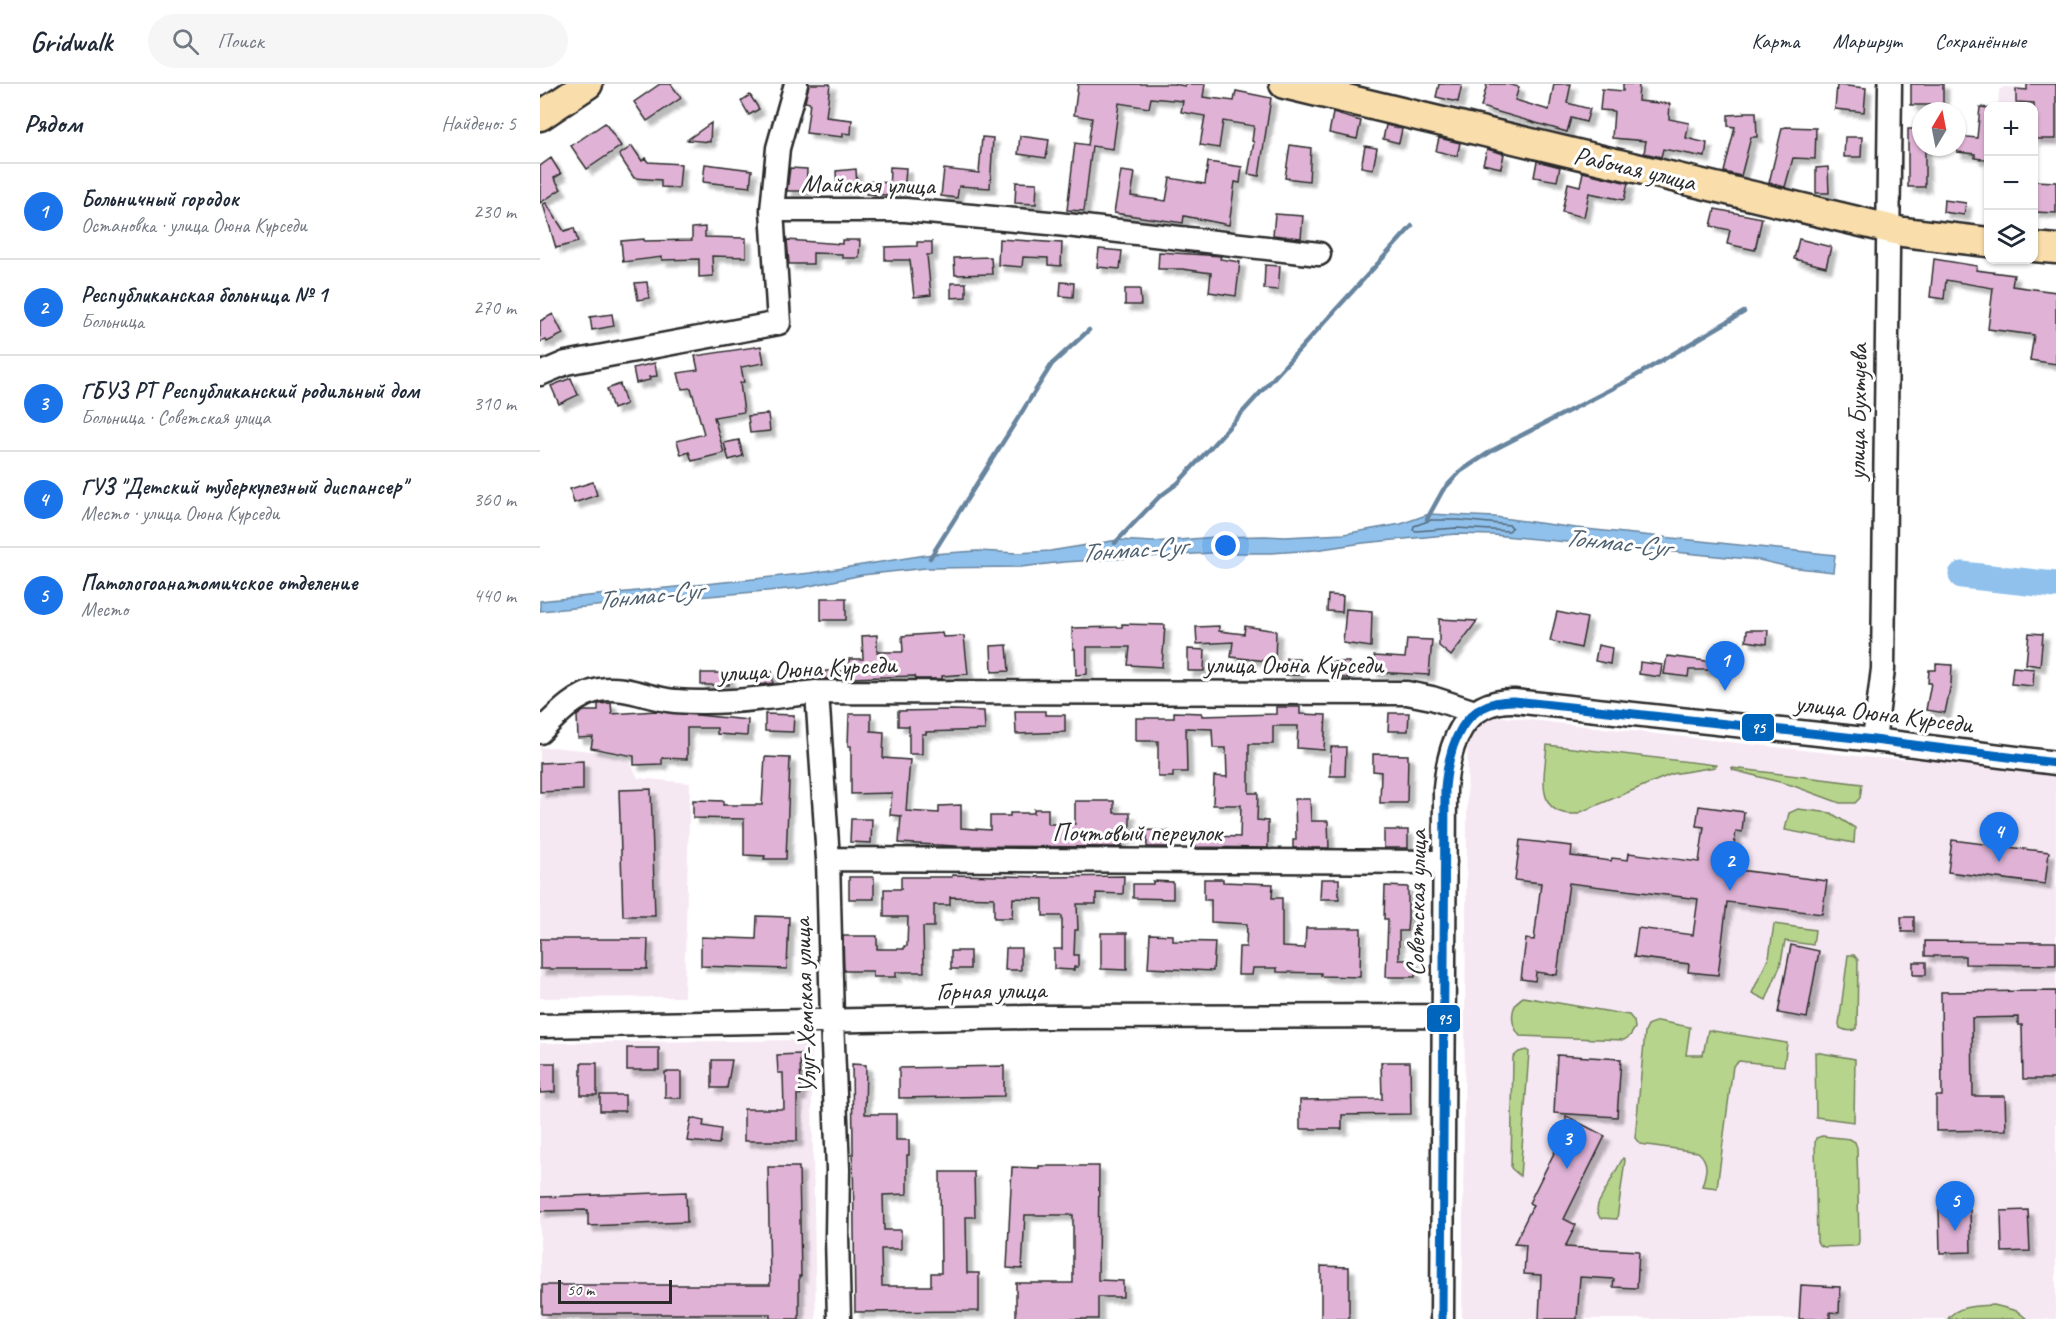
<!DOCTYPE html>
<html lang="ru">
<meta charset="utf-8">
<style>
:root{--surface:#fff;--page:#f6f6f7;--text:#1f2937;--muted:#747a83;--line:#e0e1e3;--accent:#1a73e8}
body{margin:0;font-family:Caveat,sans-serif;background:var(--page);color:var(--text)}
.controls{position:absolute;right:18px;top:18px;display:grid;overflow:hidden;border-radius:12px;box-shadow:0 2px 4px #0004}
.controls button{width:54px;height:54px;display:grid;place-items:center;padding:0;border:0;border-bottom:2px solid var(--line);background:var(--surface);color:var(--text);font:30px sans-serif}
.compass{position:absolute;left:1372px;top:18px;width:54px;height:54px;border-radius:50%;background:var(--surface);box-shadow:0 2px 4px #0004;rotate:10deg}
.scale{position:absolute;left:18px;bottom:15px;width:114px;box-sizing:border-box;padding-left:6px;border:3px solid #2b2b2b;border-top:0;font-size:16px;line-height:21px;white-space:nowrap;color:#2b2b2b;-webkit-text-stroke:4px #fff;paint-order:stroke}
.you{position:absolute;left:686px;top:462px;width:21px;height:21px;margin:-15px;border:4px solid #fff;border-radius:50%;background:#1a73e8;box-shadow:0 0 0 9px #1a73e833}
.badge{display:grid;place-items:center;width:39px;height:39px;border-radius:50%;background:var(--accent);color:#fff;font-size:20px;font-weight:700}
.pin{position:absolute;translate:-50% -50px;filter:drop-shadow(0 2px 3px #0008)}
.pin::after{content:'';position:absolute;top:32px;width:21px;height:18px;background:inherit;clip-path:polygon(0 0,100% 0,50% 100%)}
.list{margin:0;padding:0;list-style:none}
h2{display:flex;justify-content:space-between;align-items:center;height:78px;margin:0;padding:0 24px;font-size:26px}
h2 small{font-size:20px;font-weight:400;color:var(--muted)}
.list li{display:grid;grid-template-columns:39px 1fr auto;gap:18px;align-items:center;box-sizing:border-box;height:96px;padding:0 24px;border-top:2px solid var(--line)}
.list b{display:block;font-size:22px;white-space:nowrap}
.list p{margin:0;font-size:20px;white-space:nowrap;color:var(--muted)}
.list em{font-size:20px;font-style:normal;color:var(--muted)}
.icon{flex:none;width:33px;height:33px;fill:none;stroke:currentColor;stroke-width:2;stroke-linecap:round;stroke-linejoin:round}
.map{position:relative;flex:none;width:1516px;height:1235px;overflow:hidden}
header{display:flex;align-items:center;gap:36px;box-sizing:border-box;height:84px;padding:0 30px;background:var(--surface);border-bottom:2px solid var(--line)}
header strong{font-size:28px}
nav{display:flex;gap:33px;margin-inline-start:auto;font-size:21px}
.search{width:420px;height:54px;background:var(--page);display:flex;align-items:center;gap:15px;box-sizing:border-box;padding:0 21px;border-radius:33px;color:var(--muted);font-size:22px}
main{display:flex}
aside{flex:1;background:var(--surface)}
.map>svg:first-child{display:block}
.built{fill:#f6e8f3}
.green{fill:#b7d48c;stroke:#71805c;stroke-width:1.5}
.water{fill:#90c1ec;stroke:#68859f;stroke-width:1.5}
.lines{fill:none;stroke-linecap:round;stroke-linejoin:round}
.shore{stroke:#536778;stroke-width:1.5}
.stream{stroke:#68859f;stroke-width:4.5}
.river{stroke:#90c1ec;stroke-width:27}
.building{fill:#e0b3d6;stroke:#2b2b2b;stroke-width:1.5;filter:url(#shadow)}
.minor-casing{stroke:#2b2b2b;stroke-width:27}
.major-casing{stroke:#2b2b2b;stroke-width:33}
.minor{stroke:#fff;stroke-width:22}
.major{stroke:#f9ddab;stroke-width:28}
.bus-1-casing{stroke:#fff;stroke-width:14}
.bus-1{stroke:#0065bd;stroke-width:9}
.labels{text-anchor:middle;stroke-width:6;stroke-linejoin:round;paint-order:stroke}
.street-label{font-size:26px;fill:#2b2b2b;stroke:#fff}
.water-label{font-size:27px;font-style:italic;fill:#4e606f;stroke:#fff}
.line-badge{stroke:#fff;stroke-width:2}
.badge-label{font-size:16px;text-anchor:middle;font-weight:bold;fill:#fff}
</style>
<header>
<strong>Gridwalk</strong>
<div class="search"><svg class="icon" aria-label="search" viewBox="0 0 24 24"><circle cx="10" cy="10" r="6"/><path d="M15 15l6 6"/></svg>Поиск</div>
<nav><a>Карта</a><a>Маршрут</a><a>Сохранённые</a></nav>
</header>
<main>
<aside>
<h2>Рядом<small>Найдено: 5</small></h2>
<ul class="list">
<li><span class="badge">1</span><div><b>Больничный городок</b><p>Остановка · улица Оюна Курседи</p></div><em>230 m</em></li>
<li><span class="badge">2</span><div><b>Республиканская больница № 1</b><p>Больница</p></div><em>270 m</em></li>
<li><span class="badge">3</span><div><b>ГБУЗ РТ Республиканский родильный дом</b><p>Больница · Советская улица</p></div><em>310 m</em></li>
<li><span class="badge">4</span><div><b>ГУЗ &quot;Детский туберкулезный диспансер&quot;</b><p>Место · улица Оюна Курседи</p></div><em>360 m</em></li>
<li><span class="badge">5</span><div><b>Патологоанатомичское отделение</b><p>Место</p></div><em>440 m</em></li>
</ul>
</aside>
<div class="map">
<svg width="1516" height="1235" viewBox="0 0 1516 1235">
<defs>
<filter id="shadow"><feDropShadow dx="5.5" dy="5.5" stdDeviation="1.5" flood-color="#0004"/></filter>
</defs>
<rect width="100%" height="100%" fill="#fff"/>
<filter id="ink" filterUnits="userSpaceOnUse"><feTurbulence type="fractalNoise" baseFrequency=".0167" numOctaves="2"/><feDisplacementMap in="SourceGraphic" scale="12" xChannelSelector="R" yChannelSelector="G"/><feConvolveMatrix kernelMatrix="1 2 1 2 8 2 1 2 1" color-interpolation-filters="sRGB"/></filter>
<g filter="url(#ink)">
<path class="built" d="M1464 3 1516 5V60L1494 58V22H1458L1459 6Z
M928 629 1335 674 1397 676 1516 691V1235H922Z
M13 663 60 668 90 677 98 694 150 699 144 913 0 914V664Z
M271 956 276 1235H0V959Z"/>
<path class="green" d="M1007 661 1176 681 1175 683 1132 690 1036 730C993 732 1005 689 1007 661Z
M1192 684 1322 700 1320 714 1315 719H1300L1251 701 1193 686Z
M1258 725 1291 729 1315 744 1314 759 1245 746 1249 729Z
M1234 840 1275 846 1273 861 1245 857 1240 882 1226 916 1212 909 1229 873Z
M1308 871H1314L1318 876 1317 944C1312 949 1306 947 1300 944L1299 940Z
M983 913 1089 931 1094 937 1095 944 1090 952 1084 956 980 952C970 940 969 922 983 913Z
M1118 937 1150 943 1146 971H1163L1168 946 1247 959 1244 982 1199 977 1193 982 1177 1104 1162 1102C1166 1089 1170 1078 1158 1068L1100 1060 1095 1054 1105 948 1109 940Z
M986 966 989 968 980 1092 971 1084 973 973 979 968Z
M1275 968 1315 975 1314 1038 1276 1033Z
M1282 1052 1310 1055 1315 1058 1317 1064 1319 1157 1318 1161 1314 1162 1284 1163 1279 1161 1277 1157 1275 1059 1276 1054Z
M1083 1074 1085 1076 1077 1135 1060 1134 1057 1127 1058 1120Z
M1454 1221 1477 1227 1487 1235H1408C1417 1221 1439 1222 1454 1221Z"/>
<path class="water" d="M889 430 955 433 1036 444 1295 471 1293 488 1249 483 1219 476 953 451 916 450 823 459 775 466 731 469H671L524 478 481 483 386 484 322 491 260 504 0 527V517L271 489 392 470 437 467 478 469 510 467 578 456 613 458 676 453 725 452 745 453 804 450 861 440Z"/>
<g class="lines">
<path class="shore" d="M891 436H919L970 441 972 444 969 447 916 444 876 447 873 446 874 442Z"/>
<path class="stream" d="M887 435 903 406 921 387 953 366 1087 297 1204 228
M575 459 619 413 638 399 872 142
M390 474 512 280 549 246"/>
<path class="river" d="M1422 491 1516 501"/>
</g>
<path class="building" d="M120 0H131L141 14 107 37 94 18Z
M269 0H290L286 33 312 36 311 50 303 49V53L266 49 270 19 265 18Z
M538 0H634L645 2V0H665L663 13 694 17 696 7 731 14 719 92 708 90 714 58 712 57 714 42 683 37 679 64 660 61 665 32 641 28 643 17 611 14 609 24 579 19 573 65 552 62 544 127 527 126 535 59 548 61 552 34 534 31Z
M899 0H922L918 18 896 13Z
M947 0H967L979 3 975 16 1009 26 1014 0H1031L1027 19 1050 25 1046 38 1031 34 1027 48 941 23Z
M1083 0H1099L1098 17 1130 20 1129 35 1149 39 1146 54 1167 59 1165 73 1123 65 1121 73 1104 69 1106 57 1072 54 1074 27 1060 26 1062 5 1083 7Z
M1371 0H1403V27H1391V21H1371Z
M1487 0H1516V55H1494V19L1476 18V5L1487 6Z
M1297 1 1326 4 1324 28 1295 25Z
M210 11 219 25 209 31 201 17Z
M1440 23 1449 24V76L1435 74V70L1417 68V52L1437 54Z
M1204 28H1216L1217 53H1211L1201 92 1184 88 1195 43 1188 42V31L1204 30Z
M793 29 821 37 817 55 789 49Z
M65 39 81 62 47 85 31 62Z
M171 39 170 58 147 56Z
M846 41 862 45 859 59 843 55Z
M1246 43 1276 44 1275 75 1253 74 1245 103 1229 99 1242 44Z
M1368 45H1381V63H1385V103H1368Z
M480 52 509 56 506 74 478 70Z
M442 53 453 54 450 104 419 102 417 114 401 112 404 85 439 89Z
M1305 53H1322L1321 73H1304Z
M899 54 920 59 917 72 896 67Z
M750 61 771 64 769 97 745 94Z
M92 62 102 77 105 74 108 78 141 80 139 104 121 103V96L94 94 79 71Z
M825 62 837 64 833 85 821 83Z
M947 65 964 70 961 84 943 80Z
M11 74 21 90 14 94 21 105 0 119V82Z
M997 77 1020 83 1017 97 994 93Z
M668 78 702 83 700 99 695 98 689 141 644 132 643 139 574 129 581 87 595 89 591 112 626 117 630 94 665 100Z
M165 80 212 86 210 103 163 98Z
M350 83 366 84 364 110H349Z
M1288 83 1289 109H1276V84Z
M250 84 267 85 266 107H247Z
M316 85 317 104 297 105 296 87Z
M1043 88 1088 99 1084 116 1049 109 1044 133 1022 128 1028 99 1040 102Z
M327 97 349 99 348 111 326 110Z
M1494 97 1516 98V129L1494 128Z
M476 98 497 99 496 120 475 119Z
M1404 116 1426 119 1424 131 1403 128Z
M6 119 24 147 34 144 38 158 16 164 3 120Z
M1175 125 1222 134 1215 166 1187 160 1190 146 1171 142Z
M735 130 763 132 761 154 733 151Z
M165 143V153L206 154V173L172 172 173 192 159 193V175L122 176V173L83 178 81 157 104 155V157L152 156V144Z
M459 155 522 159 521 182 508 181V174L483 173 482 183 458 181Z
M1259 155 1291 163 1286 183 1254 175Z
M247 156 302 160V156H320L319 174H302V170L273 169V180H249Z
M377 158H392V171H387L391 211 374 213 370 176H345V163L377 162Z
M559 165 582 167 580 185 557 183Z
M619 168 681 172 680 175 700 178 696 212 669 208 671 189 642 185H618Z
M451 173 452 190 415 191 414 174Z
M1394 175 1437 182 1436 186 1474 191 1472 202 1516 208V280L1490 276 1494 251 1448 245 1453 204 1406 196 1404 215 1390 213Z
M725 181 740 182 738 206 724 205Z
M107 198 109 214 98 216 95 199Z
M521 198 534 199 533 213 520 212Z
M411 199H426V213L411 214Z
M585 205H600L601 221H585Z
M13 230 23 250 7 258 6 256 0 258V237Z
M72 230 74 242 52 246 50 233Z
M221 262 224 279 201 283 204 298 200 299 204 328 174 333 184 369 152 377 149 368 141 371 137 357 164 350 151 304 142 305 138 289 158 286 155 272Z
M115 279 117 292 109 293 110 296 96 299 93 284Z
M31 294 38 311 19 320 11 302Z
M80 300 86 320 73 325 67 305Z
M228 330 230 347 210 349 208 332Z
M199 356 203 372 189 376 184 359Z
M53 398 57 411 34 419 30 405Z
M788 511 803 512 802 528 787 527Z
M281 514H306V536H281Z
M806 525 832 527 831 563 803 559Z
M1017 528 1047 534 1041 564 1010 557Z
M899 535 937 537 911 572 899 562Z
M582 540 625 541 622 583 588 581 590 563H547V590L536 591 535 565H533L532 544 582 543Z
M679 542V547L704 550 705 542 736 547 735 578 691 573 693 558 657 560 656 543Z
M1207 546H1228L1227 560 1206 557Z
M402 549 403 553 424 552 428 590 402 592V595H376L375 592 309 594V575H323L322 552 337 551V568H363L362 552Z
M1489 549 1503 550 1500 582 1486 580Z
M867 555 892 556 889 591 833 588 834 572 865 574Z
M467 561 469 587 452 588 451 562Z
M1058 561 1072 564 1070 580 1055 577Z
M648 565 665 566 664 587H648Z
M1127 572 1174 578 1173 586H1149L1148 593 1124 590Z
M746 574H759V591H745Z
M791 578H809L808 594H790Z
M1100 578 1122 581 1120 593 1099 590Z
M1396 580 1412 581 1411 600 1405 629 1386 626 1391 599H1388L1389 586H1396Z
M1473 583 1494 585 1493 602 1471 600Z
M232 587 233 599 219 601 218 588Z
M285 587H304L305 595H285Z
M161 589H189V601H161Z
M71 619 72 630 116 627 208 636 207 652 177 650V644H147V675L122 674V680L94 681V672L51 664 53 653 38 654 37 632 44 627H58V620Z
M736 623H760V630L786 631 784 666 757 664 758 642H733V660H709V709H718L717 736 728 737V764L654 763 655 747H674L673 752 700 753 701 721H673L674 692 687 693 686 664H673L672 645 646 644 647 688H633V693H618V657H596V634H634V628L662 629V632L736 630Z
M412 626 444 627 445 646 386 648V650H382V670H369V642H358V627Z
M475 627H505V631H525V648L476 650Z
M849 629H869L868 647H848Z
M225 630 254 631 253 648 225 647Z
M309 630H331V647L344 648 343 674 370 676 366 727 399 729V722L421 721V744L450 746V732H470V729H494V725H508V740H535V717H574V729H590V754H582V763L416 762 359 759 361 732 350 731 352 709 311 710V662H308Z
M791 663H806L805 692H790Z
M833 670 868 671 867 719H840L841 688 833 687Z
M225 673 250 674 246 775H224L225 772 204 771V735L153 734V716L184 717 183 721H222Z
M43 677V706L0 708V679Z
M111 705 115 832H83L79 706Z
M755 715H770L771 737H788L789 764H753V756H756Z
M1159 722 1204 728 1202 748 1196 747 1191 785 1287 797 1282 830 1187 818 1178 891 1148 888 1149 880 1094 873 1098 844 1153 851 1158 815 1029 799 1017 891 996 888 995 897 981 895 986 855 994 856 1001 799 975 796 980 756 1032 762 1031 772 1071 777 1072 774 1088 776 1089 769 1159 778 1164 743 1156 742Z
M311 735H332L331 759 310 758Z
M607 746 629 747 628 763H607Z
M844 746H868V764H844Z
M1412 756 1509 768 1505 800 1408 788Z
M412 791 510 793 584 792 583 810 556 809V820H537L538 846H535L534 871H538V883H534V886L514 885V865H522V832H503V815L473 814 472 834H454V814L410 813V821H394V843H383L384 888H356V893H333V887H304L303 852H337V865H364V862H367L368 833H344V805H361V793H412Z
M309 793H334V815H309Z
M664 795H683V798L733 800 732 814H742V863L765 864 766 844H821L820 893 781 892V889L737 888V884H713L712 891H698L699 863H706L707 840 671 838V816H664Z
M781 795H799V815H780Z
M613 797 633 798V815L593 814V800H613Z
M845 802 868 803V834L867 847H859V876H875V893H846L848 835H844Z
M217 832 249 833 247 885 161 882V853L216 855Z
M1361 833H1374V848H1362Z
M561 849H587V886L561 885Z
M610 850 633 851V857L675 858 673 887 608 884Z
M0 855H108L107 885H0Z
M1385 857 1516 858V881L1425 880V872H1385Z
M1251 861 1279 867 1267 934 1238 929Z
M466 864H481V886H465Z
M411 867H430V885H411Z
M1373 878H1386V891H1373Z
M1516 907V995H1483L1482 941H1478V933L1432 934 1433 1012H1465L1466 1046 1396 1047V1012H1402L1401 908Z
M87 964H119V986H87Z
M260 970 261 1011H257V1057H204V1025H244L243 989H238L237 971Z
M1017 971 1081 975 1077 1033 1014 1029Z
M172 976H192L187 1004H172Z
M841 978H870L871 1030 802 1031V1045H760V1016L842 1015Z
M0 979H15V1008L0 1009Z
M41 979H57V1011H41Z
M312 980 326 981 325 1030H356V1056H369V1071H367V1110L343 1111 344 1146H361V1165H341L342 1202H391V1189H401L400 1088H434L435 1133H426L427 1189H439V1227L315 1228Z
M464 982V1012L359 1014V984Z
M125 988H141V1014H125Z
M60 1011H85V1027H60Z
M1026 1032 1065 1052 1024 1135 1036 1141 1025 1163 1099 1167 1097 1204 1073 1203 1074 1195 1040 1193 1037 1235H999L1001 1191 984 1190 986 1161 974 1160 993 1121 989 1119 1026 1045Z
M151 1034 164 1037 163 1042 181 1045 179 1060 147 1057Z
M499 1082H559L558 1196 583 1197V1213H558V1235H476V1199H533V1131H485L482 1185 467 1184 472 1083 499 1084Z
M228 1083H259L261 1192H259V1235H230V1230H2V1201H230Z
M146 1108 147 1138 48 1142V1126L0 1127V1113Z
M1430 1125 1431 1168 1400 1169 1399 1126Z
M1488 1126 1490 1167 1462 1168 1461 1127Z
M781 1182 809 1183V1235H781Z
M1261 1201 1300 1203 1299 1229 1290 1228V1235H1259Z"/>
<g class="lines">
<defs>
<path id="minor" d="M232 126H365L509 139 779 170
M0 290 26 279 239 239 232 126 238 64 256 0
M277 608 288 775 292 936 298 1085 297 1152 299 1235
M0 648C17 631 35 611 59 606 86 601 109 615 135 617 183 621 230 613 277 608L867 609 892 614 935 628
M1334 656 1343 585 1350 0
M288 775 905 778
M0 942 491 933 903 932
M902 1235 905 704C909 661 922 616 974 617L1334 656 1516 679"/>
<path id="major" d="M744 0 1363 148 1448 158
M0 32 48 0
M1494 163 1516 165"/>
</defs>
<use href="#minor" class="minor-casing"/>
<use href="#major" class="major-casing"/>
<use href="#minor" class="minor"/>
<use href="#major" class="major"/>
<defs>
<path id="bus-1" d="M902 1235 905 704C909 661 922 616 974 617L1334 656 1516 679"/>
</defs>
<use href="#bus-1" class="bus-1-casing"/>
<use href="#bus-1" class="bus-1"/>
</g>
</g>
<g class="labels">
<g class="street-label">
<text transform="translate(1095 84) rotate(13)" y="9">Рабочая улица</text>
<text transform="translate(328 100) rotate(1)" y="9">Майская улица</text>
<text transform="translate(1317 328) rotate(-89)" y="9">улица Бухтуева</text>
<text x="754" y="589">улица Оюна Курседи</text>
<text transform="translate(267 584) rotate(-3)" y="9">улица Оюна Курседи</text>
<text transform="translate(1344 629) rotate(7)" y="9">улица Оюна Курседи</text>
<text x="597" y="757">Почтовый переулок</text>
<text transform="translate(876 819) rotate(-89)" y="9">Советская улица</text>
<text transform="translate(451 906) rotate(-1)" y="9">Горная улица</text>
<text transform="translate(264 922) rotate(-92)" y="9">Улуг-Хемская улица</text>
</g>
<g class="water-label">
<text transform="translate(1077 458) rotate(6)" y="9">Тонмас-Суг</text>
<text transform="translate(593 465) rotate(-4)" y="9">Тонмас-Суг</text>
<text transform="translate(109 511) rotate(-6)" y="9">Тонмас-Суг</text>
</g>
</g>
<g class="line-badge">
<rect x="1201" y="629" width="34" height="29" rx="6" fill="#0065bd"/>
<rect x="886" y="920" width="35" height="29" rx="6" fill="#0065bd"/>
</g>
<g class="badge-label">
<text x="1218" y="649">95</text>
<text x="904" y="940">95</text>
</g>
</svg>
<div class="controls">
<button>+</button>
<button>−</button>
<button><svg class="icon" aria-label="layers" viewBox="0 0 24 24"><path d="M12 4l9 5-9 5-9-5zM3 14l9 5 9-5"/></svg></button>
</div>
<svg class="compass" viewBox="-18 -18 36 36"><path d="M0-13l5 13h-10z" fill="#e53935"/><path d="M0 13l5-13h-10z" fill="#747a83"/></svg>
<div class="scale">50 m</div>
<div class="you"></div>
<div class="pin badge" style="left:1185px;top:607px">1</div>
<div class="pin badge" style="left:1190px;top:807px">2</div>
<div class="pin badge" style="left:1027px;top:1085px">3</div>
<div class="pin badge" style="left:1459px;top:778px">4</div>
<div class="pin badge" style="left:1415px;top:1147px">5</div>
</div>
</main>
